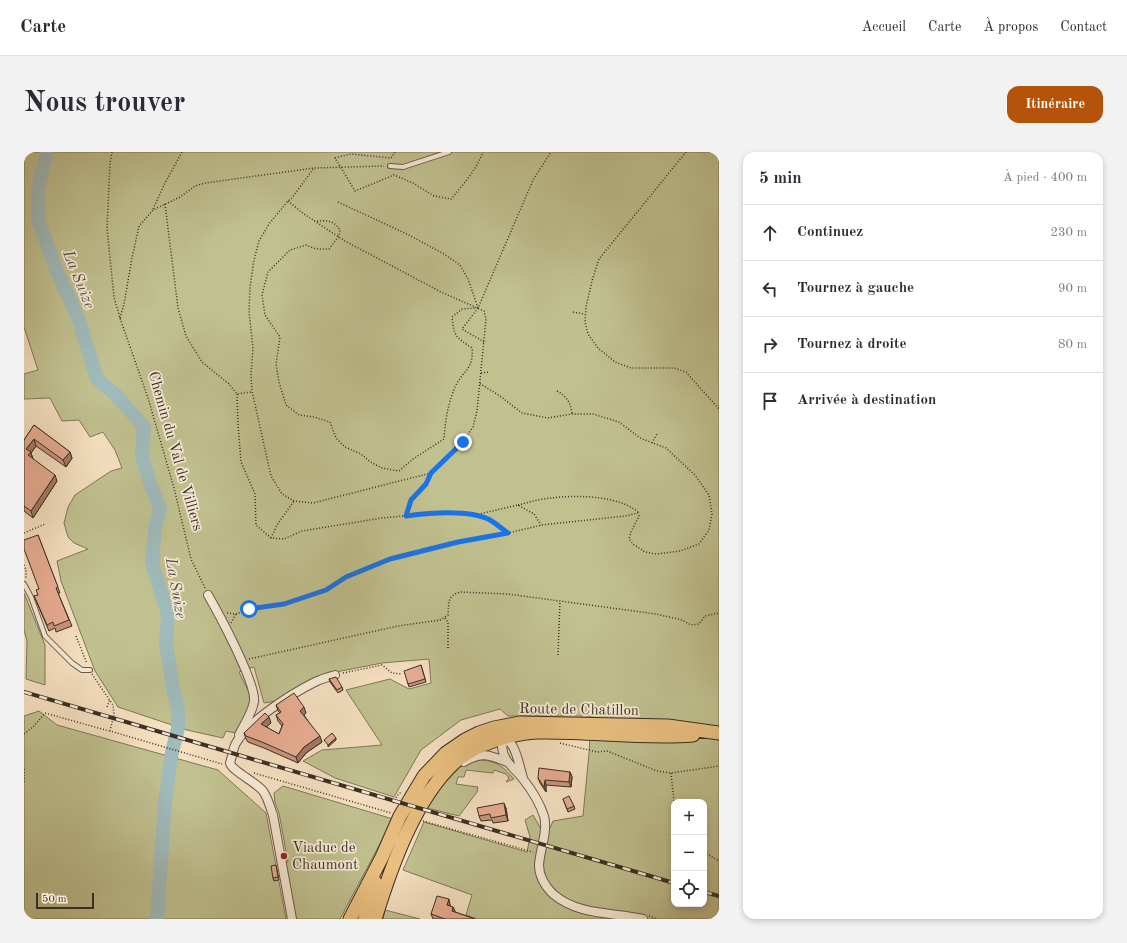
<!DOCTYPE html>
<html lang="fr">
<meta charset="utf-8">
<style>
:root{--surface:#fff;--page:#f2f2f3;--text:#2b2b33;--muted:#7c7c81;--line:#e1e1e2;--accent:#b45309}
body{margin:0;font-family:"Old Standard TT",serif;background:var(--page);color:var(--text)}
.controls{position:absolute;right:12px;bottom:12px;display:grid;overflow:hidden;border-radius:8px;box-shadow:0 2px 6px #0003}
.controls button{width:36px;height:36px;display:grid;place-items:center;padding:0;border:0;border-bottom:1px solid var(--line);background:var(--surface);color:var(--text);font:20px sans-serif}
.scale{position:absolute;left:12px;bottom:10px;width:58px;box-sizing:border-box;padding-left:4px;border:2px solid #3b2e24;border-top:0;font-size:11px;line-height:14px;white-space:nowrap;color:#3b2e24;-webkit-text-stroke:3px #f8ebd7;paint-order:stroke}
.stop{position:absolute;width:12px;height:12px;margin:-9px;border:3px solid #1a73e8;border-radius:50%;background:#fff}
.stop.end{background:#1a73e8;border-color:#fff;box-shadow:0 1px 4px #0008}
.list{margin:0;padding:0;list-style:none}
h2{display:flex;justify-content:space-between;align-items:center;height:52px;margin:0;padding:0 16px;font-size:17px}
h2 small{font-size:13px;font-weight:400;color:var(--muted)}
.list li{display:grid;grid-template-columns:26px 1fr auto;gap:12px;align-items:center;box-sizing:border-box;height:56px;padding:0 16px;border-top:1px solid var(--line)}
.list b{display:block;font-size:15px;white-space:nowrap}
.list em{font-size:13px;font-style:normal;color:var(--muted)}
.icon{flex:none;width:22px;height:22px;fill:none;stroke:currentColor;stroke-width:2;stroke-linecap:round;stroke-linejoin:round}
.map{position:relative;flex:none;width:695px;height:767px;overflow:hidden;border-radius:12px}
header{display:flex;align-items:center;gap:24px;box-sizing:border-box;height:56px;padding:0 20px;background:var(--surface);border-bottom:1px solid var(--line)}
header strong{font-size:19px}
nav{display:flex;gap:22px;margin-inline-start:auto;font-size:14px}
.intro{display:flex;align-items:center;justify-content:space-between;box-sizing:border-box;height:96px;padding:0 24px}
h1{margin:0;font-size:28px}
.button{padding:10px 18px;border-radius:12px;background:var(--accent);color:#fff;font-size:14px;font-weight:700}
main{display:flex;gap:24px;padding:0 24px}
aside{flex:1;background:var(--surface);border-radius:12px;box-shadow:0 2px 6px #0003}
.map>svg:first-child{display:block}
.green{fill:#c1c190;stroke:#7e785a;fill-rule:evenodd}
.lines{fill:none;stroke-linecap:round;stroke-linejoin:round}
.river{stroke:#a0bbbc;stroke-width:14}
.service-casing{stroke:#6a5a4b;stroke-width:6}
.minor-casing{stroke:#6a5a4b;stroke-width:10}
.primary-casing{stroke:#3b2e24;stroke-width:15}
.path{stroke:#3b2e24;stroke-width:1.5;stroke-dasharray:1 2;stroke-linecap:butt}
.service{stroke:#f8ebd7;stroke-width:4}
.minor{stroke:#f8ebd7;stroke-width:8}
.primary{stroke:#eac080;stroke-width:13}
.rail-casing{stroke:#3b2e24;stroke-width:4}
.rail{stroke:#f8ebd7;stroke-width:2.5;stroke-dasharray:8;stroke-linecap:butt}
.wall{fill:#c8947e;stroke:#3b2e24}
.shaded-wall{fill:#a27866;stroke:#3b2e24}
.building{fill:#e8ac92;stroke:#3b2e24}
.route{stroke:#1a73e8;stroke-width:5}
.poi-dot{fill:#8f2418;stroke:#f8ebd7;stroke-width:1.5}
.labels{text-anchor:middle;stroke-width:3.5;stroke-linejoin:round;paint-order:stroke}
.street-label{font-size:15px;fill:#3b2e24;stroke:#f8ebd7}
.poi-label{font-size:15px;fill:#3b2e24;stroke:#f8ebd7;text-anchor:start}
.water-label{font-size:16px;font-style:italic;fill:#54514a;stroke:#f8ebd7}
</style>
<header>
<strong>Carte</strong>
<nav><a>Accueil</a><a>Carte</a><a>À propos</a><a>Contact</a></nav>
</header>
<div class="intro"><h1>Nous trouver</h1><a class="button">Itinéraire</a></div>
<main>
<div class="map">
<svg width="695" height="767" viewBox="0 0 695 767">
<rect width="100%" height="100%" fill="#f5e0c1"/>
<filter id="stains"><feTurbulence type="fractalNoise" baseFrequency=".005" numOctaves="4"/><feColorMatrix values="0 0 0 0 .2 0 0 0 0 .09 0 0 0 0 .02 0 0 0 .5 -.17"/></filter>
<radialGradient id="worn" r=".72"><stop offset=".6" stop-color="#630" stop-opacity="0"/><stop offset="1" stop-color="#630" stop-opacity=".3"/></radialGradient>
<path class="green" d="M0 0H695V767H453L442 763 448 743 379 718 400 670 503 700 506 685 501 668 509 663 517 677 526 676 529 669 559 664 565 601 567 564H484L476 557 437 568 397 598 370 645 311 626 279 609 298 598 358 593 322 538 366 527 385 537 407 531 405 507 358 511 312 520 252 549 240 551 230 515 215 520C218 527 222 533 225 540 230 554 218 569 212 581L202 579 199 586 163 578 94 555 71 519 37 429 33 409 64 397 50 391 44 385 40 371 44 355 51 343 87 319 98 316 91 298 79 280 66 285 55 268 38 269 26 246 0 247V222L14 218 0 175ZM650 650H680V752H650Z
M0 441 21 493V533L2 527 3 489 0 478Z
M15 559 33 573 194 618 242 661 262 767H0V564Z
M455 608C474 609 478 614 490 627L482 630 485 626 482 622 470 618 469 621 442 618 440 625H434L432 632 454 635 453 640 435 664 403 656 419 633 436 615Z
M259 634 369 667 316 767H271L260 711 264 710 255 661 251 651 250 641Z
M361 758 396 767H359Z"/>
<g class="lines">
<path class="river" d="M23 0 14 37V67L32 117 55 168 73 227 92 243 120 275 118 304 126 331 136 356 131 377 128 411 144 463 142 491 148 531 154 558V576L148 600 141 649 133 767"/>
<defs>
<path id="service" d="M366 14 379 15 425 0
M0 432 7 445 21 484 48 511 58 518H66"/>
<path id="minor" d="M184 443C195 462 232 531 230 549 229 560 220 572 215 583
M480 583C493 595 494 610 499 626
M482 584 478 595C480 611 490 615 499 627 507 637 516 652 520 664 524 680 516 697 515 713 515 725 521 734 529 742 555 764 588 760 619 767
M440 610C457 599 466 603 483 610
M268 767 249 663C246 655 244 646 239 639 232 630 208 619 206 611 208 605 209 596 212 591 224 569 269 541 291 530 297 527 304 525 311 523"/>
<path id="primary" d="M326 767 358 705 376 664 400 624 422 601 441 588 455 581 470 576 496 571 644 574 695 581
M341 767 351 730
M351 767C367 715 391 646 432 609 452 592 488 581 514 580 566 579 617 587 669 583"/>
</defs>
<use href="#service" class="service-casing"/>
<use href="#minor" class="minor-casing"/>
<use href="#primary" class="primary-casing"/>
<path class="path" d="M88 0 86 11 83 76 90 145 96 166 124 246 150 336 167 407 181 436
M371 0 367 6 327 2 311 6 331 39 370 23 389 31 410 44 427 47C439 33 452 18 459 0
M662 0 575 107 568 129 562 155 561 170 564 182 574 196 591 210 607 216H650L662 220 695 257
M264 49 280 62 321 89 417 140 460 159 462 167 453 259 449 275 439 290 407 321 289 351 270 349 258 342 247 324 228 239 227 223 229 196 225 160 226 135 230 108 235 89 245 72 264 49 267 47 290 16
M314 50 385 83 420 102 436 113 444 127 454 156
M141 52 154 156 162 184 178 210 205 232 213 242 227 240
M129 57 141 31 158 0
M290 69C302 69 309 67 316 78L315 84 305 97H292L282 93 266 98 244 120 238 143 241 163 256 185 252 212 255 230 262 253 275 263 290 265 306 270 312 286 321 295 337 302 348 311 358 316 375 319 389 307 420 287C421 269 424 252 431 235 438 219 450 218 448 196 432 185 430 185 428 165L438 157 452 156
M549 160 561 162
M96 166 100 152 108 106 115 74 129 58 156 45 171 34 181 31 290 16 360 14
M460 190 438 177 454 156 509 28 527 0
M457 221 465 220
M533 239C543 245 547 251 548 262
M213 242 214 272 217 310 231 342 232 373 247 386 260 387 278 379 358 366 410 361 451 363 466 368 484 381
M628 291 633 282
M494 353C505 350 516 347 527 346 551 343 594 343 614 360
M451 363 494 353 510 362 517 373
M382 364 387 348 402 333 407 321
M0 381 21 372
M247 386 253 373 270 349
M0 413 2 418V426
M203 461 212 462 225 457 260 452 302 438 322 425 365 407 434 390 484 381 518 373 601 364 614 361 615 364 607 380 605 387 609 392 621 400 632 402 656 399 675 392 685 378 688 362 685 343 671 323 642 296 616 286 595 270 569 262H548L524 266 498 261 476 244 455 231
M421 466 424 470V496
M207 471 212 462
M52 484 63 512
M534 503 536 449
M225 507 374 474 416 468 424 463C425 451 423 444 436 440L484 442 632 462 658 468 667 473 675 472 681 464 695 461
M319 521 358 513 368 521 378 522
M68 522 89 553 90 562 86 579 198 612
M83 555 86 547
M0 582 10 574 21 561 85 579
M536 591 573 600 583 599 633 619 647 621 695 614
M0 617V631
M230 621 367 661
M647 621 650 650
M369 651 373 644 378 639
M399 669 509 700
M680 700 695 709
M625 764 633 767"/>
<use href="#service" class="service"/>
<use href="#minor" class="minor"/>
<use href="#primary" class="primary"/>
<defs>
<path id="rail" d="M0 540 650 731
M680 740 695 744"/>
</defs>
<use href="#rail" class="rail-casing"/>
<use href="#rail" class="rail"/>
</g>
<path class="wall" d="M10 273 46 300 48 306 42 315 12 294 7 301 9 307 33 329 9 366 0 359V288Z
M14 383 36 441H34L48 474 32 480 31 476 25 479 10 444 14 443 15 437Z
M397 513 402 530 385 535 384 532Z
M305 527 318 535 319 538 314 541 306 530Z
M252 553 282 561 280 563 298 590 282 601 274 611 240 596 224 590 222 587 220 581 247 571 242 575 255 582 258 574 254 569 252 563 256 561 254 559Z
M546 620 548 625 547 635 522 633V640L516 631 514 626Z
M539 647 550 654 551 657 544 660Z
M482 656 484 669 469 671 468 668 457 669 455 664Z
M252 713 255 728 250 729 249 726Z
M426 752V754L429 755 431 760 451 767H409L407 762Z"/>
<path class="shaded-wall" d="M10 287 12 294 7 301 9 307 6 310 2 297Z
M46 300 48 306 42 315 39 308Z
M31 323 33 329 9 366 7 359Z
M280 555 282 561 278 565 276 559Z
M245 565 247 571 239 578 237 572Z
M296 584 298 590 282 601 274 611 272 605 280 595Z
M312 586V588L304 595V593Z
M546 620 548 625 547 635 545 630Z
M521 628 522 633V640L520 635Z
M480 651 482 656 484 669 482 663Z
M425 747 426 752 425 757 423 753Z
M429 755 431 759 430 764 428 759Z"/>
<path class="building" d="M10 273 46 300 39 308 10 287 2 297 7 300 4 303 31 323 7 359 0 354V288Z
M14 383 34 435 32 436 45 468 30 474 29 470 23 473 12 448 10 444 14 443 12 438 15 437 0 397V388Z
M397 513 401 527 384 532 380 519Z
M312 525 318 535 313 538 305 527Z
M270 541 280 555 276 559 296 584 280 595 272 605 238 590 222 584 220 581 241 561 245 565 237 572 255 582 259 572 252 563 257 560 252 553Z
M308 581 312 586 304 593 300 588Z
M515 616 546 620 545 630 521 628 520 635 514 626Z
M545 644 550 654 543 657 539 647Z
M480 651 482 663 467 666 466 662 455 664 453 656Z
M252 713 254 725 249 726 247 714Z
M413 744 425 747 423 753 429 755 428 759 451 767H421L407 762Z"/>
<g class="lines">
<path class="route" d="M225 457 260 452 302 438 322 425 366 407 434 390 484 381C478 377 473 372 466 368 445 357 405 361 382 364L387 348 402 332 407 321 439 290"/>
</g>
<circle class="poi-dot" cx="260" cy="704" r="4"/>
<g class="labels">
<g class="street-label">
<text transform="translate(152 299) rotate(74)" y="5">Chemin du Val de Villiers</text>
<text transform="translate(555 557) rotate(1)" y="5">Route de Chatillon</text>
</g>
<g class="poi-label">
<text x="268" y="700">Viaduc de<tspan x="268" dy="17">Chaumont</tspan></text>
</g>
<g class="water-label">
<text transform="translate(56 127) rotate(68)" y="6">La Suize</text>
<text transform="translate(153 436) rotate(80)" y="6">La Suize</text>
</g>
</g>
<rect width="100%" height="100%" filter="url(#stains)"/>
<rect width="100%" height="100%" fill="url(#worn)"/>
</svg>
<div class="controls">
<button>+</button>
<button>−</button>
<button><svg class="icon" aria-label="locate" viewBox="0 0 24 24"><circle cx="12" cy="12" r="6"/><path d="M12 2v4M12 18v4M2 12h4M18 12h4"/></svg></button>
</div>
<div class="scale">50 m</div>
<div class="stop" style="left:225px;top:457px"></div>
<div class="stop end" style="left:439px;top:290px"></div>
</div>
<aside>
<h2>5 min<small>À pied · 400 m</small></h2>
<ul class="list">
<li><svg class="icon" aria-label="ahead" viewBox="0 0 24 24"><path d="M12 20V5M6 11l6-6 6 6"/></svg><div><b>Continuez</b></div><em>230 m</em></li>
<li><svg class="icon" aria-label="left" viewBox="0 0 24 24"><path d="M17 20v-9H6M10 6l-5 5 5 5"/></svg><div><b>Tournez à gauche</b></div><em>90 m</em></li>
<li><svg class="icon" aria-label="right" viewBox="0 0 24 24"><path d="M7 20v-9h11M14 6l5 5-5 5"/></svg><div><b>Tournez à droite</b></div><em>80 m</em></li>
<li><svg class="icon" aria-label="arrive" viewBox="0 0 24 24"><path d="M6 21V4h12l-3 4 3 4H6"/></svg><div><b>Arrivée à destination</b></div></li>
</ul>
</aside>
</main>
